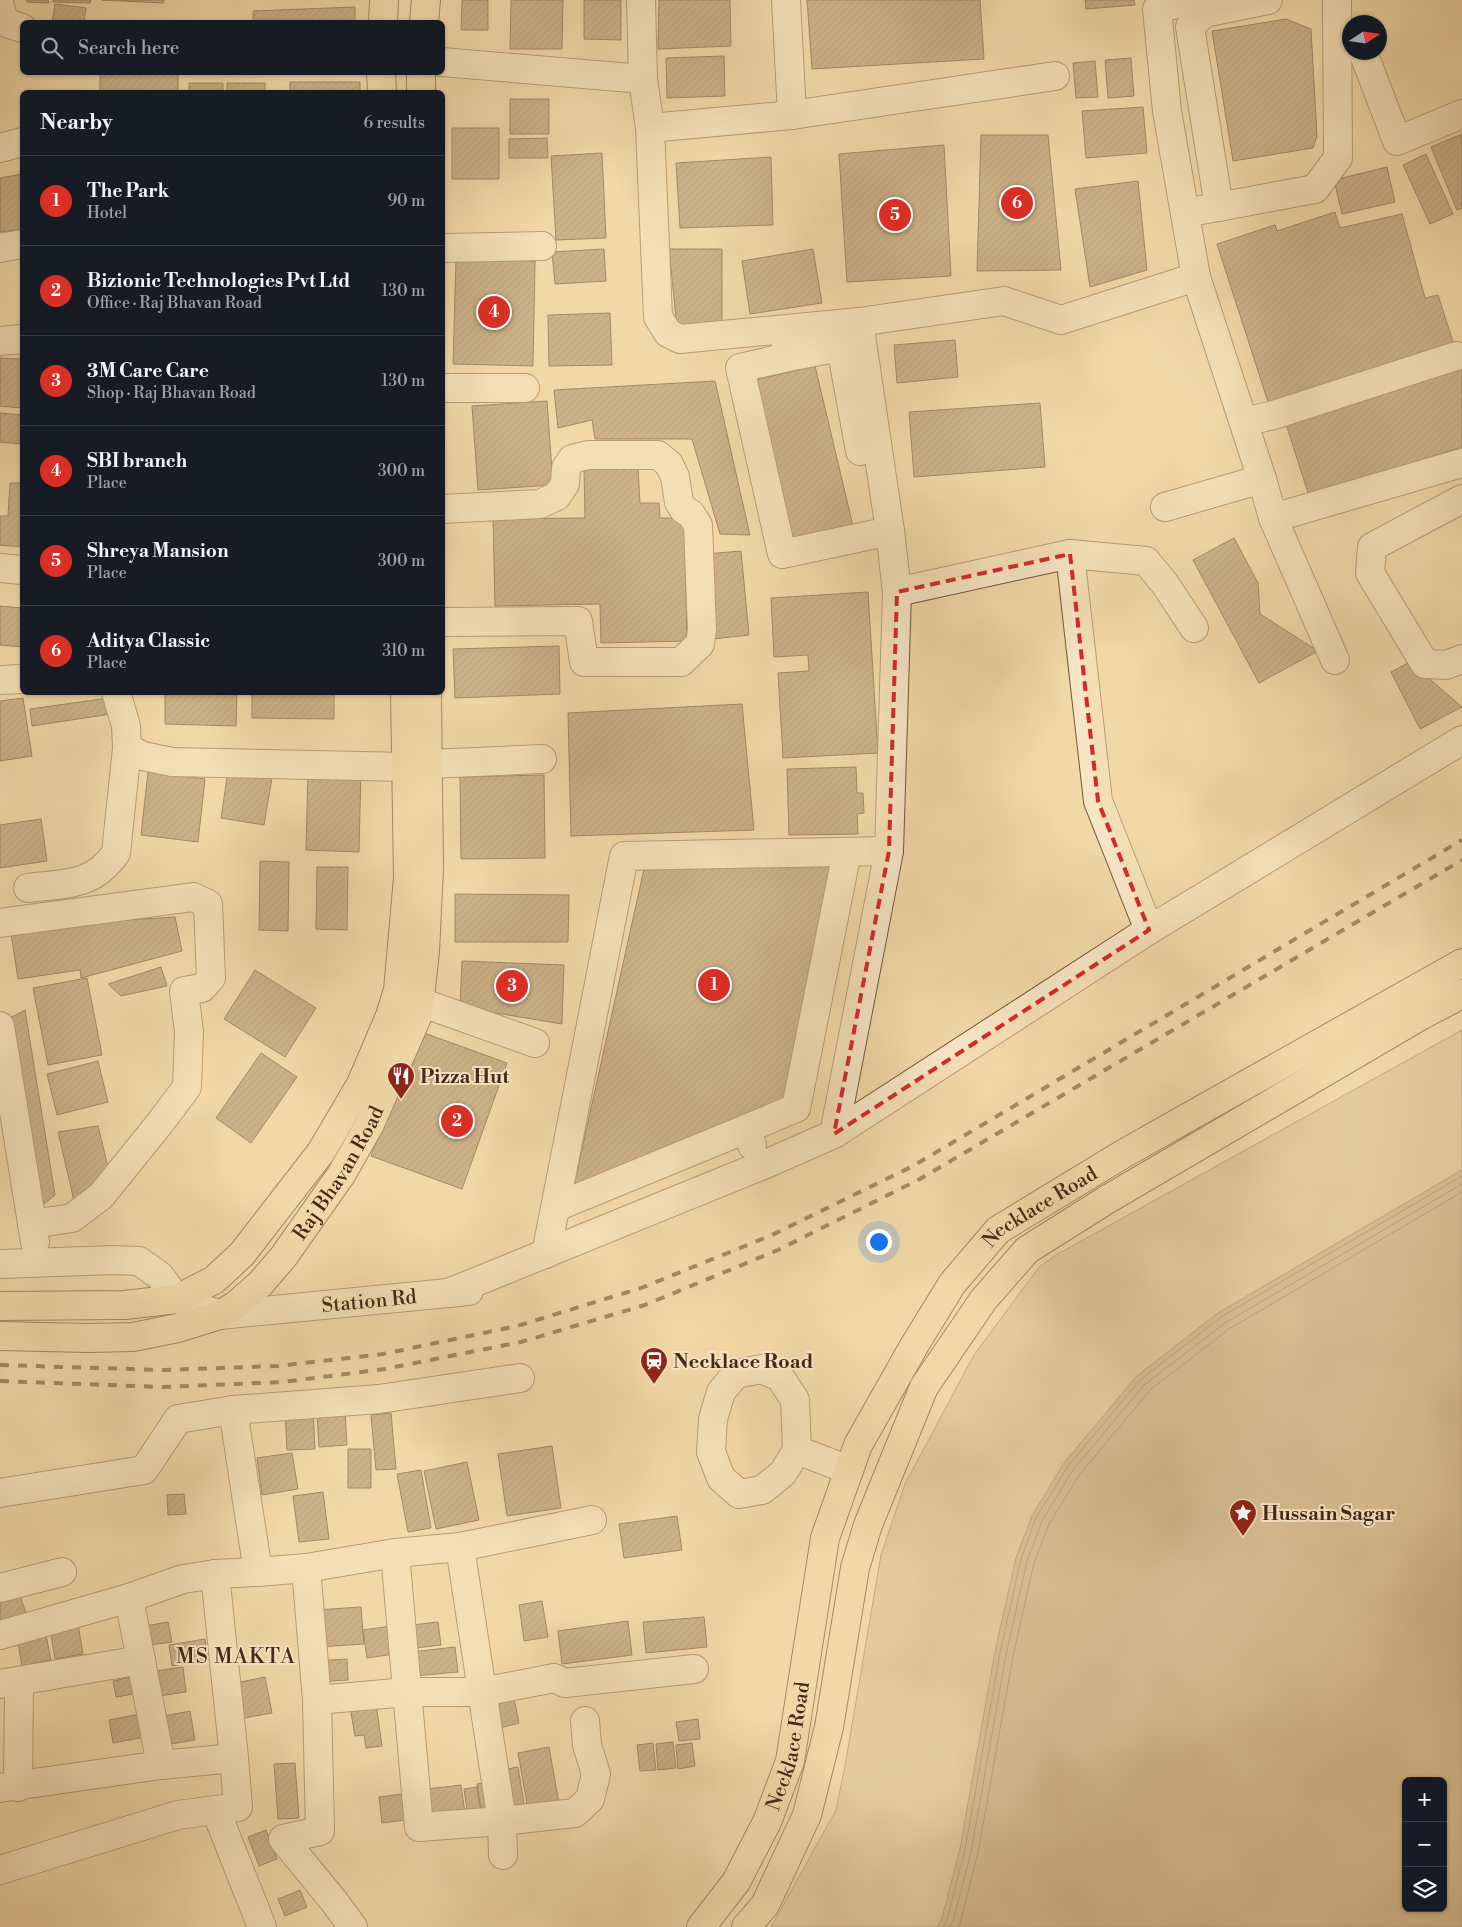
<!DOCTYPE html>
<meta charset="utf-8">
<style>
:root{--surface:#171b24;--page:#20242c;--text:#f1f3f6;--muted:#9ea1a6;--line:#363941;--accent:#d93025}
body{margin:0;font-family:"Libre Bodoni",serif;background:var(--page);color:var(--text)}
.controls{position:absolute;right:15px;bottom:15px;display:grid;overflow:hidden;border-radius:8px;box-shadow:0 1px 4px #0004}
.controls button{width:45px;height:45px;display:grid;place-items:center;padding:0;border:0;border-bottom:1px solid var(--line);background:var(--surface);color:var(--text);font:25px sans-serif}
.compass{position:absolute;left:1342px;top:15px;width:45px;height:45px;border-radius:50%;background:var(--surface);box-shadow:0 1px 4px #0004;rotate:78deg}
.you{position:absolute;left:878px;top:1241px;width:18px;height:18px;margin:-12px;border:4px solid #fff;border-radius:50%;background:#1a73e8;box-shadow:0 0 0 8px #1a73e833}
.badge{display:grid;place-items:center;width:32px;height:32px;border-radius:50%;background:var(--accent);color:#fff;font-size:16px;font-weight:700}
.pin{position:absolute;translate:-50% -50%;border:2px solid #fff;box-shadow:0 1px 5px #0006}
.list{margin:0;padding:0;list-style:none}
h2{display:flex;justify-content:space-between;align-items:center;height:65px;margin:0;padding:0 20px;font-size:21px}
h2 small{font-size:16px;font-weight:400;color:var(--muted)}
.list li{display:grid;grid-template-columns:32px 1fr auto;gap:15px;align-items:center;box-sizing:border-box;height:90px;padding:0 20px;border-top:1px solid var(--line)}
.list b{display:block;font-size:19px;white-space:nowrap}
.list p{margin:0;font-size:16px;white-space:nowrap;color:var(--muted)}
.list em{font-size:16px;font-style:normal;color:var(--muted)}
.icon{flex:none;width:28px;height:28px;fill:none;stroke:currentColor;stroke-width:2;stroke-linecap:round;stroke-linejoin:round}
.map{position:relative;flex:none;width:1462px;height:1927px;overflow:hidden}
.search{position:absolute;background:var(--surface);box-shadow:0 1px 4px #0004;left:20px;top:20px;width:425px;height:55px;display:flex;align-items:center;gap:12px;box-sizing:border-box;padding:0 18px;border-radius:8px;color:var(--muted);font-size:19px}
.panel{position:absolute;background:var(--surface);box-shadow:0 1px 4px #0004;left:20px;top:90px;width:425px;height:605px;border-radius:8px}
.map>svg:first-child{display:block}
.park{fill:#d5ba8f;stroke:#8e7153}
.water{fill:#b89c76;stroke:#8b6e50;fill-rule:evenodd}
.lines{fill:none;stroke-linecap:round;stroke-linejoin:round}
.shore{stroke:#806246;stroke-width:1}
.building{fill:url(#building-hatch);stroke:#472817}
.minor-casing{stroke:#72543b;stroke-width:30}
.major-casing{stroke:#472817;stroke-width:30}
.minor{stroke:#f7e6c6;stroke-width:28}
.major{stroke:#f2d8a7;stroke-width:28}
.rail{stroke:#472817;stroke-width:4;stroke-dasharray:9 9;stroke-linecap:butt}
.marked{fill:none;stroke:#d62828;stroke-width:4;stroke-dasharray:10 6;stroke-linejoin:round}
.labels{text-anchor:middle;stroke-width:4;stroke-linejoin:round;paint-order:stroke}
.poi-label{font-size:20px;font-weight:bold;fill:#472817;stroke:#f7e6c6;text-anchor:start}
.street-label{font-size:20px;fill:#472817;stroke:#f7e6c6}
.neighbourhood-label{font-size:21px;letter-spacing:1px;fill:#472817;stroke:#f7e6c6}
</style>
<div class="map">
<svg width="1462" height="1927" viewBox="0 0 1462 1927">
<defs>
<pattern id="building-hatch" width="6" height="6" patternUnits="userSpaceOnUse" patternTransform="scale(1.25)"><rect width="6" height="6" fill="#a08462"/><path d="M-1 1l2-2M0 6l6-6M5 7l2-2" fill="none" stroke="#846c50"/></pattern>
</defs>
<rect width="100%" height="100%" fill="#f2d8a7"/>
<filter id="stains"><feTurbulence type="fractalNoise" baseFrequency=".004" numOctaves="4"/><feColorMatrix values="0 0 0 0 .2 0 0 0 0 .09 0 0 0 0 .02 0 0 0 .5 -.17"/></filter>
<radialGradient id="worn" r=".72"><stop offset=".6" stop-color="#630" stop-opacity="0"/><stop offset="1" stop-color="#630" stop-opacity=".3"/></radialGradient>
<path class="park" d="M1462 1030V1170L1218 1313 1137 1376 1064 1463 1032 1516 1016 1558 995 1652 960 1849 942 1918 937 1927H771L836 1810 845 1766 881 1555 905 1484 974 1355 1039 1267 1056 1255Z"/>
<path class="water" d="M1462 1170V1927H937L942 1918 960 1849 995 1652 1016 1558 1032 1516 1064 1463 1137 1376 1218 1313ZM1406 1781H1443V1908H1406Z"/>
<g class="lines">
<path class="shore" d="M943 1927 947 1920 965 1850 1000 1653 1021 1559 1036 1518 1068 1466 1140 1380 1221 1317 1462 1176
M950 1927 953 1921 971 1852 1006 1655 1027 1561 1042 1521 1073 1470 1144 1385 1225 1323 1462 1184
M959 1927 978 1853 1013 1656 1034 1563 1049 1524 1080 1474 1150 1390 1229 1329 1462 1192"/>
</g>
<path class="building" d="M26 0H48L49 3 27 2Z
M53 0H91L90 3 53 2Z
M102 0H164L163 3Z
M462 0H488V30H461Z
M511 0H563L562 49H510Z
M584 0H621V40L584 39Z
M659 0H730L731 46 658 49Z
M807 0H980L984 59 812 69Z
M1085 0H1134L1135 5 1086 9Z
M55 4 86 8 84 22H52Z
M355 7V22H253V11Z
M1286 19 1311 29 1317 136 1313 148 1233 161 1212 31Z
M724 56 725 96 667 98 666 58Z
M1131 58 1134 96 1108 98 1105 60Z
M1095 61 1098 97 1076 98 1073 63Z
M100 72H178V92H100Z
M290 82H360V92H290Z
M189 83H223V92H189Z
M227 83H265V92H227Z
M510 99H549V134H510Z
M1143 107 1147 153 1086 158 1082 111Z
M452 128H499V179H452Z
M1462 134V208L1457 210 1431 147Z
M981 135H1048L1061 270 977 271Z
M547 138 548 158H509V139Z
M944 145 951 276 847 282 839 154Z
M602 153 606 238 556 240 551 156Z
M1426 154 1453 214 1430 224 1403 165Z
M771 157 773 225 680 228 676 163Z
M1387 167 1395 202 1342 214 1334 180Z
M22 174V229L0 232V178Z
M1138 181 1147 270 1090 287 1075 189Z
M1335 212 1340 228 1402 214 1425 298 1438 295 1455 348 1270 408 1217 244 1275 225 1277 231Z
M604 249 606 281 555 284 552 252Z
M669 249H722V321L677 328Z
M813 249 822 303 750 314 742 261Z
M456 259 535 261 533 366 453 364Z
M610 313 612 365 549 366 548 315Z
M955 340 958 377 897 383 894 345Z
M0 358 22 359V408L0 406Z
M1462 360V447L1309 496 1284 418Z
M815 366 853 526 788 542 751 381Z
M715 381 750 535 720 534 692 439H595L592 420 558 428 554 390Z
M547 401 553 485 478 490 472 406Z
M1040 403 1045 467 914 477 909 412Z
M0 413 22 415V444L0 442Z
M638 466 640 503H659L660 518H684L687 641 601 643 600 604 495 606 493 519 585 518 584 467Z
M10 483H22V547L0 545V516H8Z
M1234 538 1258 583 1260 614 1318 651 1259 683 1193 560Z
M741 551 749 635 713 639 706 554Z
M868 592 878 753 783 758 778 673 809 671 808 655 774 657 771 598Z
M0 606 22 608V647L0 645Z
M559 646 560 694 455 698 453 649Z
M1410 662 1462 707 1420 729 1391 672Z
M165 692H237L236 726 165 724Z
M252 692 334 694V719L252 718Z
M23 698 32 756 0 761V701Z
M108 698 111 714 32 726 30 709Z
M742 704 754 830 571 836 568 713Z
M856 767 857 793H863L864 813 857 814 858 834 789 835 787 769Z
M308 768 361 769 359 852 306 850Z
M228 771 272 778 264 825 221 818Z
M148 772 205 779 198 842 141 835Z
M544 775 545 858 461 859 460 777Z
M41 819 47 861 0 868V825Z
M834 860 789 1101 573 1190 644 869Z
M260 861 289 862 288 931 259 930Z
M317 867H348L347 930 316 929Z
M455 894 569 895 568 942H455Z
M175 917 182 951 81 978 80 970 18 979 10 927Z
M462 961 564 965 562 1024 460 1007Z
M161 967 167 986 121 996 108 984Z
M255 970 316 1008 285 1057 224 1019Z
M87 978 102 1055 48 1065 33 988Z
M25 1010 55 1195 43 1205 8 1019Z
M416 1030 507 1063 462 1189 371 1156Z
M261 1053 297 1077 251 1143 216 1118Z
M98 1061 108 1102 57 1115 47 1074Z
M98 1126 109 1171 75 1205 58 1132Z
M345 1410 347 1445 319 1447 317 1412Z
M313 1411 315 1449 287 1450 285 1412Z
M391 1413 396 1469 376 1470 371 1415Z
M552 1446 561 1508 507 1516 498 1454Z
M348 1449H371V1488H348Z
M292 1453 298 1489 262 1495 257 1458Z
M467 1462 479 1520 436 1529 424 1471Z
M421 1470 431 1528 408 1532 397 1474Z
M323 1492 329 1539 299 1542 293 1496Z
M184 1494 186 1514 168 1515 167 1495Z
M677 1516 682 1550 624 1558 619 1524Z
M17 1587 28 1619 0 1629V1592Z
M542 1601 548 1637 524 1641 519 1605Z
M361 1607 364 1644 318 1647 316 1610Z
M704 1617 707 1647 646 1653 643 1622Z
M77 1618 83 1654 55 1659 49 1623Z
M628 1621 632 1655 562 1664 558 1631Z
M168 1622 172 1642 143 1646 140 1627Z
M438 1622 441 1645 406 1649 403 1626Z
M44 1625 51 1660 22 1666 16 1631Z
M398 1625 401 1653 367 1658 363 1630Z
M205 1639 209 1660 172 1666 169 1645Z
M455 1647 458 1672 414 1676 411 1652Z
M347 1659 348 1680 316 1682 315 1661Z
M183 1667 186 1692 152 1697 148 1672Z
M142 1675 145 1692 116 1697 113 1681Z
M265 1677 272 1713 238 1719 231 1684Z
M514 1699 519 1723 496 1729 490 1705Z
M376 1704 382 1746 366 1748 364 1735 355 1736 350 1707Z
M190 1711 195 1740 164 1745 159 1717Z
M146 1713 151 1736 113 1743 109 1720Z
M698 1719 700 1739 679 1741 676 1722Z
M673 1742 676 1768 658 1770 656 1744Z
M653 1743 656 1770 640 1771 637 1745Z
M692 1743 695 1766 678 1769 676 1745Z
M549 1747 560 1809 529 1814 518 1753Z
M295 1763 299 1818 278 1819 274 1764Z
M518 1767 525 1810 504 1813 497 1771Z
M492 1782 497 1813 482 1815 477 1784Z
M461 1785 465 1814 423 1819 419 1790Z
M477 1787 481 1814 468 1817 464 1789Z
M410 1793 413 1819 382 1823 379 1797Z
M266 1830 277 1859 259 1866 248 1837Z
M300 1890 307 1907 285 1916 278 1899Z"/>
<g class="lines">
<defs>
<g id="minor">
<path d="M641 0 643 79"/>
<path d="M786 0 792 115"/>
<path d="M1193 0 1157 9 1167 111 1196 277"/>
<path d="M0 6 4 22 22 28"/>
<path d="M1363 52 1397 141 1462 114"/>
<path d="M442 62 643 79 650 128 658 317 668 333 680 339 859 322 1004 301 1061 320 1196 277 1262 479 1273 518 1335 660"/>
<path d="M650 128 792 115 1055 76"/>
<path d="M0 148 22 142"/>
<path d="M1219 207 1190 27 1204 13 1268 0"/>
<path d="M1185 213 1315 189 1338 158 1337 0"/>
<path d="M0 248 22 244"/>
<path d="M442 248 542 246"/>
<path d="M837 325 860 451"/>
<path d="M785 338 788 357 841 347"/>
<path d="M0 341 22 339"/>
<path d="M788 357 740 368 782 554 890 531"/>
<path d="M442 388H525"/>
<path d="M1244 422 1274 415 1456 356"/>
<path d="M1462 499 1372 547 1370 573 1425 664 1446 665 1462 659"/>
<path d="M1165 507 1262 479"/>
<path d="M442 509 540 504 557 496 565 484 566 468 572 459 588 455H658L669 464 675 477 679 502 684 510 691 514 698 525 702 630 700 644 681 662H584L578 621 442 622"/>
<path d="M1273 518 1462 463"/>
<path d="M1070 554 1098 801 1149 930"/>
<path d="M0 568 22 570"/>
<path d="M897 592 1070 554 1146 561 1165 584 1194 628"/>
<path d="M0 680 22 679"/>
<path d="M116 692 126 726 127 748 143 756 172 762 407 767"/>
<path d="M428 764 542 759"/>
<path d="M28 888C66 883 92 887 116 853L127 748"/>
<path d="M0 923 193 897 208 904 211 978 202 988 184 991 189 1032 187 1087 160 1123 101 1196 72 1218 32 1224"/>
<path d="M420 1002 535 1043"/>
<path d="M0 1026 35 1242"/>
<path d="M746 1129 796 1108 847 852"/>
<path d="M834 1134 889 851 897 592 890 531 859 322"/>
<path d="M556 1207 746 1129 752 1145"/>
<path d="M546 1254 624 856 889 851"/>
<path id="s1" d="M0 1264 114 1260 139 1261 160 1276 177 1299 220 1315 469 1291"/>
<path d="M451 1292 768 1163 834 1134 1149 930 1462 740"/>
<path d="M233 1410 379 1399 520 1378"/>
<path d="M797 1450 783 1473 762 1490 739 1494 721 1478 711 1452 713 1419 721 1392 736 1374 761 1369 780 1377 795 1400 797 1450 849 1470"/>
<path d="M0 1493 144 1470 178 1419 233 1410 258 1572 215 1574"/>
<path d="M460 1547 502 1821 503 1855"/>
<path d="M395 1553 419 1827 502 1821 575 1813 590 1799 596 1774 587 1745 585 1721"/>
<path d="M306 1568 317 1700"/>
<path d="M258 1572 306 1568 395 1553 460 1547 592 1520"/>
<path d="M0 1588 62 1572"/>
<path d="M129 1598 161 1765"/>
<path d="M0 1635 129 1598 183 1579 215 1574 234 1758"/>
<path d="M0 1684 141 1660"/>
<path d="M18 1787 19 1681"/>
<path d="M0 1788 161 1765 234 1758 238 1807 178 1815 0 1870"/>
<path d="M216 1811 262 1927"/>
<path d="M353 1927 333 1900 283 1839 320 1831 317 1700 407 1692H482L554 1678 565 1683 694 1669"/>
</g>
<g id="major">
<path d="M383 22 384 0"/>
<path d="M424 22 426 0"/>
<path d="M381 72 382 92"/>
<path d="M421 72V92"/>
<path d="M0 1306 125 1305 177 1299 214 1280 242 1254 321 1152 361 1084 390 1016 398 990 408 878 405 692"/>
<path id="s2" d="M0 1336 88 1338 133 1337 178 1328 220 1315 236 1305 260 1284 284 1256 341 1175 370 1124 418 1015 425 951 429 869 427 692"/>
<path id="s3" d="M701 1927 736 1882 767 1822 790 1761 825 1538 858 1445 914 1346 952 1284 998 1230 1123 1154 1462 963"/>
<path d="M746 1927 765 1905 807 1815 829 1727 855 1568 868 1525 924 1387 984 1299 1027 1250 1108 1199 1422 1015 1462 994"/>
</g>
</defs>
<use href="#minor" class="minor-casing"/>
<use href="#major" class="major-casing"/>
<use href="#minor" class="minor"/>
<use href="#major" class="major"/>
<path class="rail" d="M0 1365 163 1370 278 1366 383 1354 517 1326 641 1288 772 1235 913 1166 1462 840
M0 1381 163 1387 282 1382 385 1369 521 1342 645 1305 778 1250 920 1179 1462 860"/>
</g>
<path d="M0 0H1462V1927H0ZM1070 554 1098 801 1149 930 834 1134 889 851 897 592Z" fill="#f2d8a7" fill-opacity=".55" fill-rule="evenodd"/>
<path class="marked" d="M1070 554 1098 801 1149 930 834 1134 889 851 897 592Z"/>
<defs>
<symbol id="restaurant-pin" viewBox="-11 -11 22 30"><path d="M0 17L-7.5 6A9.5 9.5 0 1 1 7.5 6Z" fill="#8f2418" stroke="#f7e6c6"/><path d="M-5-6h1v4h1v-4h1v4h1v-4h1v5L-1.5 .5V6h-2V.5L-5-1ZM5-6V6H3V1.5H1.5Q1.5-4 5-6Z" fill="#fff"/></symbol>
<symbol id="station-pin" viewBox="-11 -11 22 30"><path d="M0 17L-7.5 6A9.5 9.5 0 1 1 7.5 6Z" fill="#8f2418" stroke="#f7e6c6"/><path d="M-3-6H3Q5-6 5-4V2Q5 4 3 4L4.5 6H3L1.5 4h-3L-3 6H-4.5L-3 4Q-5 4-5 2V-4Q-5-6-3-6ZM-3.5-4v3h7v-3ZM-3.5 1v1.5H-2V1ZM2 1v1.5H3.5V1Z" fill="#fff"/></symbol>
<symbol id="sight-pin" viewBox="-11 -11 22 30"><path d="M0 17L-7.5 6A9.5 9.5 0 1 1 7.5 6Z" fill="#8f2418" stroke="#f7e6c6"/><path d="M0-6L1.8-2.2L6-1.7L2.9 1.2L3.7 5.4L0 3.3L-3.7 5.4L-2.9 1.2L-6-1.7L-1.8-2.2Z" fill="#fff"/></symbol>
</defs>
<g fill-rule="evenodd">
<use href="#restaurant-pin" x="385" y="1060" width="32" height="43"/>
<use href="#station-pin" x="638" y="1345" width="32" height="43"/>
<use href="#sight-pin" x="1227" y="1497" width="32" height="43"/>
</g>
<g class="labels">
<g class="poi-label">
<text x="420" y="1083">Pizza Hut</text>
<text x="673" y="1368">Necklace Road</text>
<text x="1262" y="1520">Hussain Sagar</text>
</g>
<g class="street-label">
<text dy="7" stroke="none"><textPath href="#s2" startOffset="410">Raj Bhavan Road</textPath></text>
<text dy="7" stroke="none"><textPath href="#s3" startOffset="819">Necklace Road</textPath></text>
<text dy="7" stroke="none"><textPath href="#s1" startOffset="389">Station Rd</textPath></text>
<text dy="7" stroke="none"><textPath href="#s3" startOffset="204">Necklace Road</textPath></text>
</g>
<g class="neighbourhood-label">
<text x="236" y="1663">MS MAKTA</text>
</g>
</g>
<rect width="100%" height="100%" filter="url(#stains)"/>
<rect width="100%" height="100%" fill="url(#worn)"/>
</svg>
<div class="controls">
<button>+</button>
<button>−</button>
<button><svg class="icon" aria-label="layers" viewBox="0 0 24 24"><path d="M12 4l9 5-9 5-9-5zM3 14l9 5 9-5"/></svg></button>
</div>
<svg class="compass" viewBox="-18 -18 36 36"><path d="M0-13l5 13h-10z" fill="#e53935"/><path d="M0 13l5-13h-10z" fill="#9ea1a6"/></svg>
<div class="you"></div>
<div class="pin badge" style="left:714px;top:985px">1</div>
<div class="pin badge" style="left:457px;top:1121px">2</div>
<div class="pin badge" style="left:512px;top:986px">3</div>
<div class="pin badge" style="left:494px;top:312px">4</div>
<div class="pin badge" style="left:895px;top:215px">5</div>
<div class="pin badge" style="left:1017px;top:203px">6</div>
<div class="search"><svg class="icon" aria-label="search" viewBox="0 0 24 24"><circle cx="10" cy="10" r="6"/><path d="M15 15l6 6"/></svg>Search here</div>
<section class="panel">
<h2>Nearby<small>6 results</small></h2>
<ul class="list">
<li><span class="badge">1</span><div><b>The Park</b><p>Hotel</p></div><em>90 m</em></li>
<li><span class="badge">2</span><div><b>Bizionic Technologies Pvt Ltd</b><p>Office · Raj Bhavan Road</p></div><em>130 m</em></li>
<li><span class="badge">3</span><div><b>3M Care Care</b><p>Shop · Raj Bhavan Road</p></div><em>130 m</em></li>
<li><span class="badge">4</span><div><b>SBI branch</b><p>Place</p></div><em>300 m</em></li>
<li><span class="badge">5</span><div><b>Shreya Mansion</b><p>Place</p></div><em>300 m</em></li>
<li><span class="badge">6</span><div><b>Aditya Classic</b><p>Place</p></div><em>310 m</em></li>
</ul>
</section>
</div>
